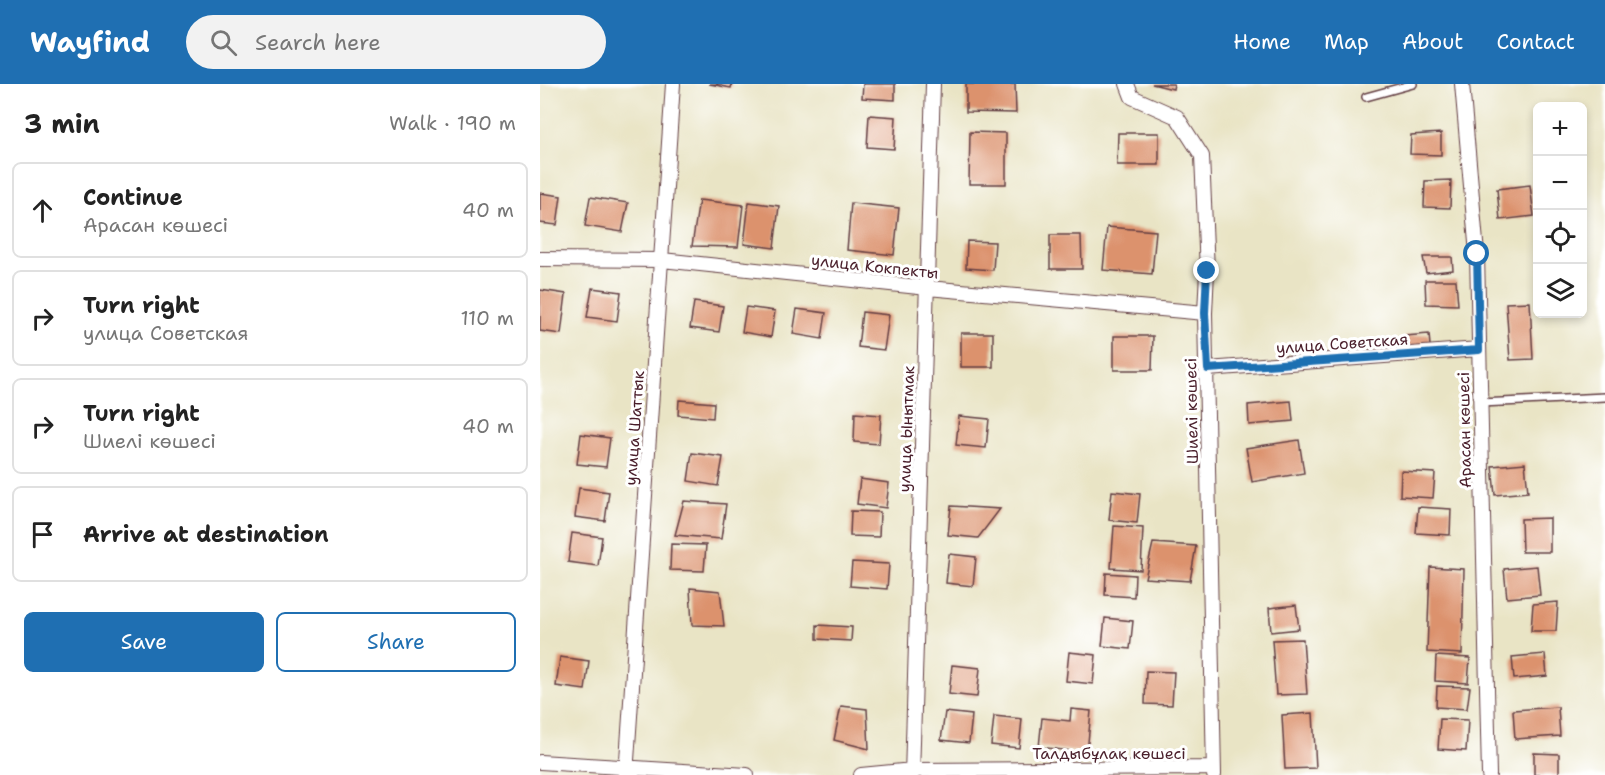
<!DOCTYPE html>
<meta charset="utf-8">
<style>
:root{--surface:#fff;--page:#f2f2f2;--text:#222;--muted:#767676;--line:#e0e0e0;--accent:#1f6fb2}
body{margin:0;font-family:"Shantell Sans",sans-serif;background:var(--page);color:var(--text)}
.controls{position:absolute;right:18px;top:18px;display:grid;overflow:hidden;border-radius:9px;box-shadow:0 3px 9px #0003}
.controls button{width:54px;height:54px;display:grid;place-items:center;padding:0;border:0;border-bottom:2px solid var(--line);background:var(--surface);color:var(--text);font:30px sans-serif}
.stop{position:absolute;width:18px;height:18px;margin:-14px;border:4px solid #1f6fb2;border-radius:50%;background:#fff}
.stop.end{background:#1f6fb2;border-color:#fff;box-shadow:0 2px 6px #0008}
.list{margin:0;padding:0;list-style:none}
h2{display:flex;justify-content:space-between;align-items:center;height:78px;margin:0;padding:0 24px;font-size:26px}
h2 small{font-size:20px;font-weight:400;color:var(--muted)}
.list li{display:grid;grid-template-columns:39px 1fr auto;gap:18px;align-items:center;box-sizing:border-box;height:96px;margin:0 12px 12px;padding:0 12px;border:2px solid var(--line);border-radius:9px}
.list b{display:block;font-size:22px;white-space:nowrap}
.list p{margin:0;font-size:20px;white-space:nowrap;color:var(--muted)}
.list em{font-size:20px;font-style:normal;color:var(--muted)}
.actions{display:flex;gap:12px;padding:18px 24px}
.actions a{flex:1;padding:14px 0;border:2px solid var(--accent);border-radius:9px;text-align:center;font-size:21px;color:var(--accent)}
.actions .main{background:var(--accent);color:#fff}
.icon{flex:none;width:33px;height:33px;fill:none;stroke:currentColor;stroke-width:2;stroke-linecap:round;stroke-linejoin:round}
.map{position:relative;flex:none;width:1065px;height:691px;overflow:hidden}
header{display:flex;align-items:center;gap:36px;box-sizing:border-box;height:84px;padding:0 30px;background:var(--accent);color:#fff}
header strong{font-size:28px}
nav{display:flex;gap:33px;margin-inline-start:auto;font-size:21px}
.search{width:420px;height:54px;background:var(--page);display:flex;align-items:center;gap:15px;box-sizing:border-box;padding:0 21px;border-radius:33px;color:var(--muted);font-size:22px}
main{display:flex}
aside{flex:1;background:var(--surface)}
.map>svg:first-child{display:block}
.building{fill:#dc926d}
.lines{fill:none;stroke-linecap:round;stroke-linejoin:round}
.service-casing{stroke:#623d42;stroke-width:10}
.minor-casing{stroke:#623d42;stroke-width:16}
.service{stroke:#fff;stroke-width:7}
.minor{stroke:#fff;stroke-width:14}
.route{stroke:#1f6fb2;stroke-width:8}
.labels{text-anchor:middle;stroke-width:6;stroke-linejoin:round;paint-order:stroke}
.street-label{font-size:16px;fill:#4a1f2b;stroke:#fff}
</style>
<header>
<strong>Wayfind</strong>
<div class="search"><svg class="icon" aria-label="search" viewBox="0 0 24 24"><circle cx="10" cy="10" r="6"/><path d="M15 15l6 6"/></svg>Search here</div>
<nav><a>Home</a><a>Map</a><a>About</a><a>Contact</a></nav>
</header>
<main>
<aside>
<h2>3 min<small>Walk · 190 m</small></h2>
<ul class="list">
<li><svg class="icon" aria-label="ahead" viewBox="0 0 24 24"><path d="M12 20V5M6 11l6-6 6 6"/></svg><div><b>Continue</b><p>Арасан көшесі</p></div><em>40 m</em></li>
<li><svg class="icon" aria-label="right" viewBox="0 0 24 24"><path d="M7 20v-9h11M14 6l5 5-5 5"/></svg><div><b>Turn right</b><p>улица Советская</p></div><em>110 m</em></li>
<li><svg class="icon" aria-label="right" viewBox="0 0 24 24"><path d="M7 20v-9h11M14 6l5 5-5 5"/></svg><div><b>Turn right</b><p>Шиелі көшесі</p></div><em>40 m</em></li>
<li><svg class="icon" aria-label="arrive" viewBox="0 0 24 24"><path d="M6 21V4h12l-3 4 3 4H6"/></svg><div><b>Arrive at destination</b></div></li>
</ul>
<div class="actions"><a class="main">Save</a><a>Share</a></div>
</aside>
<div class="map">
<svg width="1065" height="691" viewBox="0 0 1065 691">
<rect width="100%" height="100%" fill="#fff"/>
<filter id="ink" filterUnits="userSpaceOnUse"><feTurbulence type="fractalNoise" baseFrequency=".0167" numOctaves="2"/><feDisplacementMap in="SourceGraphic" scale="12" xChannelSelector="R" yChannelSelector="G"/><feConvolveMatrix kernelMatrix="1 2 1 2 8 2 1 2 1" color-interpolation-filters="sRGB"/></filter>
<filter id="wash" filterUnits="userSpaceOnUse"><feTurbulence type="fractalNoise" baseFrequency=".008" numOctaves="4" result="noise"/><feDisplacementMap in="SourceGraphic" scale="24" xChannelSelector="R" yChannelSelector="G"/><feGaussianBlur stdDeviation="1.35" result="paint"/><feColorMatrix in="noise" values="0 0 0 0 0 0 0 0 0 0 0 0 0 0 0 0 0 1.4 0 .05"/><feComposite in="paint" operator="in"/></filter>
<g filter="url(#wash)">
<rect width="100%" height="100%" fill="#e9e4c5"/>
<g id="blocks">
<path class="building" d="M169 0H192L191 4Z
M323 0H355V16L322 14Z
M426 0H475L476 29 426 28Z
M612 0H634L633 5Z
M329 31 356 33 354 65 327 63Z
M430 48 466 49V100H429Z
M578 49H619V81H577Z
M901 49V71L870 70 871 51Z
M911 96 910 124 884 123 885 97Z
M990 101 994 132 960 136 957 105Z
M0 109 21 112 17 141 0 139Z
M50 113 88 119 82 148 45 142Z
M159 116 203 121 198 163 152 162Z
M209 118 239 122 234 164 204 160Z
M311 119 359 124 354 171 307 166Z
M567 143 616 147 612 190 563 186Z
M510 151H541L542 185H510Z
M427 157 455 158 453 186 426 184Z
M883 173H912L913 186 886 189Z
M885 196H916L918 221 886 220Z
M52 204 81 208 77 237 47 233Z
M0 206 26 210 21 250 0 247Z
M154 218 183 222 179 248 150 244Z
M990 218 993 275 970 276 966 219Z
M206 223 235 227 231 253 202 248Z
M257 225 286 229 282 255 253 250Z
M322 228 349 231 344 266 318 263Z
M421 249H453V283H421Z
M889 250 890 262 866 264 865 252Z
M574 252H613L612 286H574Z
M139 316 174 319 173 334 138 331Z
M751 317 753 337 709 341 708 321Z
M315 329 341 331 339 360 314 358Z
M419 332 449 335 446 364 416 361Z
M41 350 70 354 66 383 37 380Z
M759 356 764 389 712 398 706 364Z
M152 369 183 373 178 402 148 397Z
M985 379 988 408 955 411 952 382Z
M861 387 895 389 893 414 860 412Z
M320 395 349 399 346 424 317 420Z
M39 404 69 408 65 437 35 433Z
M572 407 600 410 597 439 569 436Z
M144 417 186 420 181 455 135 451Z
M411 422 460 425 438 454 408 451Z
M878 423 911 425 910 451 876 449Z
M311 427 340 428 339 453 310 452Z
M1010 434V468H982L981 435Z
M574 442 603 444 601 486 571 484Z
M32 449 62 453 58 482 28 478Z
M613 459 656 462 650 497 605 494Z
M131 460 166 461 164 487 130 486Z
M409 470 436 473 433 502 406 499Z
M312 478 349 480 347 505 310 502Z
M997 482 1000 511 967 514 964 485Z
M890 483 924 485 922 570 887 568Z
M566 489 595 491 594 513 565 511Z
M150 504 180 507 184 542 152 541Z
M1018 518 1016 547H991L993 520Z
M756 521 759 545 731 548 729 524Z
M565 534 593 537 590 565 562 562Z
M277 541 312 543 311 557 277 555Z
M763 555 767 610 736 611 732 556Z
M529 568 556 571 553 600 526 597Z
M1005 570 1007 592 974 595 972 573Z
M896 572 930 574 928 599 895 597Z
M20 573 49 577 45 606 16 602Z
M412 581 440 584 437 613 409 610Z
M606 587 634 588 632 621 605 620Z
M897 602 930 603 927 625 896 623Z
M301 622 327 625 329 665 294 656Z
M1018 623 1020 652 975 655 973 626Z
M531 625 551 627 547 669 499 663 502 634 530 637Z
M405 628 432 631 429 659 401 656Z
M773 629 776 684 745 685 742 631Z
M454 632 482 635 479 664 451 661Z
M900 635 928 636 926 667 898 665Z
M994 669 1019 670V691H994Z"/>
</g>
</g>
<g filter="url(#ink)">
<use href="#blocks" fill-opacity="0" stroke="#623d42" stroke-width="1.5"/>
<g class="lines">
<defs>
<path id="service" d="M826 13 873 0
M941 319 1065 313"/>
<path id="minor" d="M587 0 592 13 637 33 662 72 667 187 665 229 674 691
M922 0 937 170 949 691
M0 175 122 176 388 204 665 229
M667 285 939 265
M0 678 207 691
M86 691 133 0
M321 691 373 686 673 684
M372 691 393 0"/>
</defs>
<use href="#service" class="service-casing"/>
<use href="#minor" class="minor-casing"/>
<use href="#service" class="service"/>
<use href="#minor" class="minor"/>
</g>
</g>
<g class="lines" filter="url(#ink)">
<path class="route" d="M667 187 665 229 668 285 939 266 937 170"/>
</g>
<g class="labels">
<g class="street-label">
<text transform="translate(335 182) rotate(6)" y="6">улица Кокпекты</text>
<text transform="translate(802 259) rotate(-4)" y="6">улица Советская</text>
<text transform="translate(651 327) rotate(-91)" y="6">Шиелі көшесі</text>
<text transform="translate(94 344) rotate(-86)" y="6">улица Шаттык</text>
<text transform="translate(366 345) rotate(-88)" y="6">улица Ынытмак</text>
<text transform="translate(924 346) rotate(-91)" y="6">Арасан көшесі</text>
<text x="569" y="675">Талдыбұлақ көшесі</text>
</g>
</g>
</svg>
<div class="controls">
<button>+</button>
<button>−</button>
<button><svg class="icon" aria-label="locate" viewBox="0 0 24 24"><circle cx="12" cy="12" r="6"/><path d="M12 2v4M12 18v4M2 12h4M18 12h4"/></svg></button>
<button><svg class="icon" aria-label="layers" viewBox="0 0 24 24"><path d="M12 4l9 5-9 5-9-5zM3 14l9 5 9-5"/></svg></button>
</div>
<div class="stop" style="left:937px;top:170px"></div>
<div class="stop end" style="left:667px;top:187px"></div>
</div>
</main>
